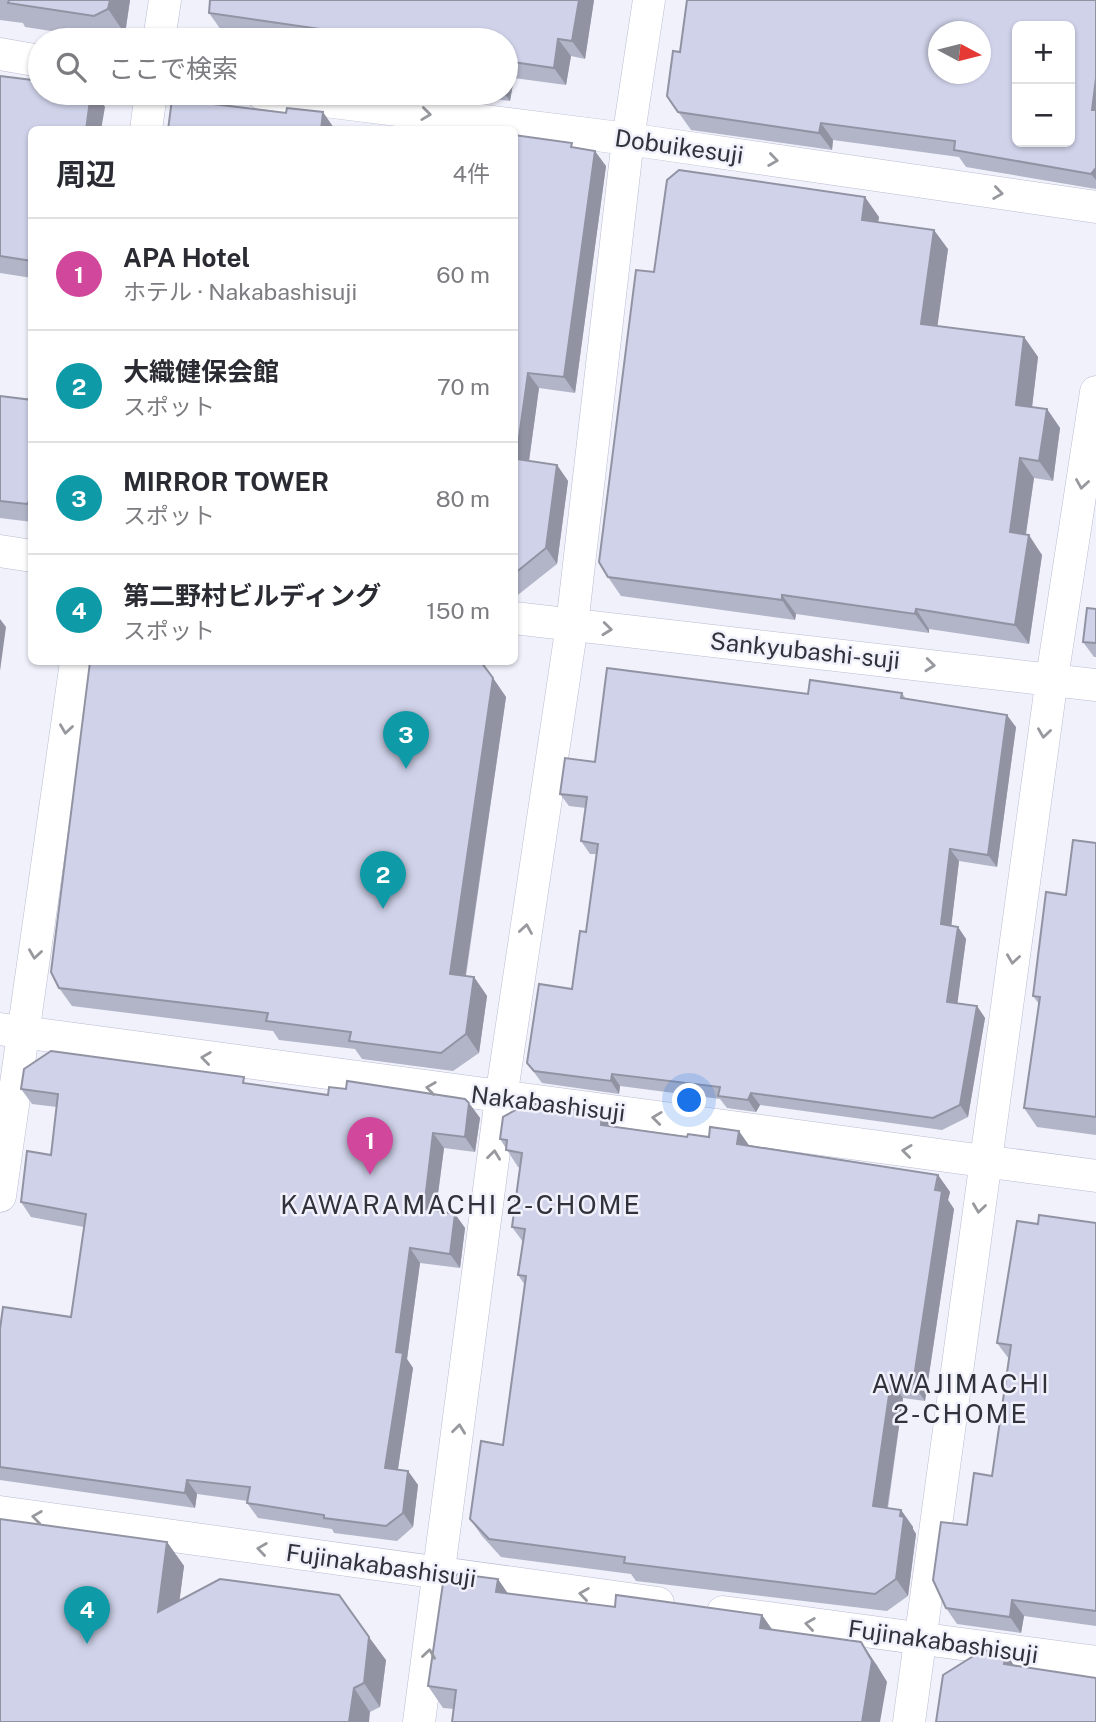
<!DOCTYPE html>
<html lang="ja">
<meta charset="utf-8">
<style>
:root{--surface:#fff;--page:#f2f2f3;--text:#2b2b33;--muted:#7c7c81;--line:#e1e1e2;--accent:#456418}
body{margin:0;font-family:"Public Sans","Noto Sans JP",sans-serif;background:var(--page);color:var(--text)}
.controls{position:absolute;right:21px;top:21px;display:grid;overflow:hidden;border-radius:10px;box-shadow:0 2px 5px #0004}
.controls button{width:63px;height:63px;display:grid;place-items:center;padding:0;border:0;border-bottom:2px solid var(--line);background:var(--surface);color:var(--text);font:35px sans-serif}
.compass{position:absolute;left:928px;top:21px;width:63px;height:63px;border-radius:50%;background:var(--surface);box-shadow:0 2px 5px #0004;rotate:97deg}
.you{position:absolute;left:690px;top:1101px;width:24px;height:24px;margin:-18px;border:5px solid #fff;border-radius:50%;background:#1a73e8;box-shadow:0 0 0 10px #1a73e833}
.badge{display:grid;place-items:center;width:46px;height:46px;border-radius:50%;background:var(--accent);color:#fff;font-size:23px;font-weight:700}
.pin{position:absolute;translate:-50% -58px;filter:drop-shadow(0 2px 4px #0008)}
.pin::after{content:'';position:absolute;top:37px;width:24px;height:21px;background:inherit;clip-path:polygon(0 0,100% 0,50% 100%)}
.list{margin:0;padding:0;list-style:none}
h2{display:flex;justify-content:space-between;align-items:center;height:91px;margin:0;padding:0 28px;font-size:30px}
h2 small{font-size:23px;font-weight:400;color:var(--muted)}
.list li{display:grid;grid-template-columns:46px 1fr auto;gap:21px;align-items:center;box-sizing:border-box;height:112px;padding:0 28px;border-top:2px solid var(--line)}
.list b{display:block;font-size:26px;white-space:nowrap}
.list p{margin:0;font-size:23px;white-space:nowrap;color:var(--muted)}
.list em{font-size:23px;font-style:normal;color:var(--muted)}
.icon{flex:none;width:38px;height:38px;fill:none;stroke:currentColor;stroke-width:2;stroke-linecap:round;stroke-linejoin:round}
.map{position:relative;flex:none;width:1096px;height:1722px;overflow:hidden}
.search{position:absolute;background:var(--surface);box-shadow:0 2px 5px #0004;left:28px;top:28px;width:490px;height:77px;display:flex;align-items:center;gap:18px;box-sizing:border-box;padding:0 24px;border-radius:38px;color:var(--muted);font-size:26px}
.panel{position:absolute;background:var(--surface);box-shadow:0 2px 5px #0004;left:28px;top:126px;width:490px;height:539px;border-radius:10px}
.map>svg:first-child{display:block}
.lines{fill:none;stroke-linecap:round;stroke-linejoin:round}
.street-casing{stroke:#b9bcd3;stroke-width:33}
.street{stroke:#fff;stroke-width:32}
.wall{fill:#b2b5c8}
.shaded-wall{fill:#9193a3}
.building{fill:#cfd2e9;stroke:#9193a3;stroke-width:2;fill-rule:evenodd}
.oneway{stroke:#98999e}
.labels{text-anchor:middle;stroke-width:5;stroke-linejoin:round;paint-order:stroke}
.street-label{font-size:24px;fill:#31333c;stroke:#f0f1fb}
.neighbourhood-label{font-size:26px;letter-spacing:2px;fill:#31333c;stroke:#f0f1fb}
</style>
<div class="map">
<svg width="1096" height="1722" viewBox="0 0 1096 1722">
<rect width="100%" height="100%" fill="#f0f1fb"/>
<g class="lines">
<defs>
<path id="street" d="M159 40 165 0
M0 54 40 61
M261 93 628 139 1096 207
M146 130 151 93
M0 551 32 556
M514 618 1096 685
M0 1029 1096 1176
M0 1196 76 662
M0 1512 658 1603
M723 1612 1096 1662
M419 1722 501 1098 572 625 628 139 649 0
M909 1722 1052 678 1096 392"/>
</defs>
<use href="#street" class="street-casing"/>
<use href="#street" class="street"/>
</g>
<path class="wall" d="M0 0H130L125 34 110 40 25 27 23 23 0 20Z
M594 0 585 59 571 56 566 85 514 78 510 101 448 93H506V40H289L221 30 209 13Z
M1096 0V189L966 167 959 157 833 140 832 150 691 130 667 96 680 52Z
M0 76 40 93H94L105 107 32 130V278L0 273Z
M514 135 575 148 606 166 575 393 539 388 529 461 557 465 568 481 557 564 514 598Z
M879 217 878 222 948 249 937 326 1024 337 1038 357 1032 407 1047 409 1060 428 1053 481 1034 478 1026 535 1042 555 1029 644 929 629V633L796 614 795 620 621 596 608 577 654 272Z
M0 396 32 400V522L0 518Z
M1096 609V657H1094L1083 642Z
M493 678 506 697 466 976 474 977 487 996 479 1053 453 1071 362 1059 355 1049 279 1040 273 1031 72 1006 59 988Z
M902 693 906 699 1016 727 997 867 959 861 951 926 958 927 966 939 957 1003 977 1006 985 1018 968 1117 942 1130 760 1105 756 1112 727 1108 720 1099 620 1086 619 1094 542 1083 527 1063 572 989 586 932 596 854H590L581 841 586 808 569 806 560 794 595 762 808 694Z
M1096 843V1135L1037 1127 1024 1108 1039 1004 1033 996 1066 895Z
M249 1084 328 1095 469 1103 480 1118 475 1152 444 1148 436 1211 455 1214 465 1228 460 1268 420 1263 407 1359 413 1368 398 1469 408 1471 418 1485 413 1527 397 1541 334 1533 332 1529 258 1518 247 1503 248 1501 197 1494 195 1508 0 1480V1329L71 1317 84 1227 31 1217 21 1202 51 1155 57 1107 32 1104 21 1089Z
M612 1126 749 1145 938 1175 950 1192 948 1200 954 1209 925 1401 903 1398 888 1508 901 1510 913 1527V1529L916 1534 908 1596 887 1611 636 1581 631 1574 501 1557 482 1536 470 1519 503 1445 525 1285 518 1275 523 1242 512 1227 520 1168 518 1167 500 1139Z
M1096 1223V1626L1024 1616 1021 1633 957 1624 946 1608 967 1525 992 1476 1009 1359 997 1343 1038 1224Z
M167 1542 184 1566 179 1601 386 1660 380 1707 370 1712 0 1722Z
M507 1593 615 1607 762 1615 772 1629 876 1664 887 1682 454 1709 443 1708 428 1686Z"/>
<path class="shaded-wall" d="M110 0H130L125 34 108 9Z
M579 0H594L585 59 572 41Z
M558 39 571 56 566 85 554 68Z
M506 66 514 78 510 101 504 93H506Z
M1096 78V116L1092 110Z
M91 93H94L105 107 101 130H86Z
M323 112 334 128 333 130H321Z
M821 123 833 140 832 150 819 133Z
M595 151 606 166 575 393 564 377Z
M1096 168V180L1091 174Z
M865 197 879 217 875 239 862 220Z
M934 230 948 249 935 344 921 324Z
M1024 337 1038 357 1030 424 1016 405Z
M528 373 539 388 527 475 516 459Z
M1047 409 1060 428 1053 481 1039 461Z
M1020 458 1034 478 1023 552 1010 532Z
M557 465 568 481 557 564 546 548Z
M32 498V511L27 504Z
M1029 535 1042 555 1029 644 1015 625Z
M782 595 796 614 795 620 782 600Z
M916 609 929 629V633L915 614Z
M0 619 6 627 0 671Z
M493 678 506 697 463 992 450 974Z
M1007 715 1016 727 997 867 988 855Z
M950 849 959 861 950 937 941 924Z
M958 927 966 939 956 1014 947 1002Z
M474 977 487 996 479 1053 466 1034Z
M977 1006 985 1018 968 1117 960 1105Z
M612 1074 620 1086 619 1094 611 1081Z
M751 1093 760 1105 756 1112 748 1100Z
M469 1103 480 1118 475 1152 465 1137Z
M602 1113 615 1130 601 1125Z
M739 1131 751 1148 737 1144Z
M433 1133 444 1148 434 1223 424 1209Z
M938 1175 950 1192 948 1200 954 1209 925 1401 913 1384Z
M455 1214 465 1228 460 1268 450 1254Z
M410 1248 420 1263 407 1359 413 1368 396 1482 385 1468 396 1352Z
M891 1381 903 1398 885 1523 873 1506Z
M408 1471 418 1485 413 1527 403 1513Z
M187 1480 197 1494 195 1508 185 1493Z
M901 1510 913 1527V1529L916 1534 908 1596 896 1579Z
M167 1542 184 1566 175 1636 158 1612Z
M498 1579 513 1601 496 1592Z
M1012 1600 1024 1616 1021 1633 1010 1617Z
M762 1615 777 1637 760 1628Z
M369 1637 386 1660 380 1707 364 1683Z
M861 1642 876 1664 887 1682 880 1722H862Z
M1006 1653 1017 1670 1004 1664Z
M354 1688 370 1712 369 1722H349Z"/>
<path class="building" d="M9 0H110L108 9 94 16 8 3Z
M210 0H579L572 41 558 39 554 68 506 61V40H396L209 13Z
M687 0H1096V78L1092 110H1096V168L1091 174 954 150 955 141 821 123 819 133 678 112 667 96 673 51 680 52ZM1017 26H1070V142H1017ZM939 32H981V74H939Z
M0 76 40 81V93H91L86 130H32V261L0 256Z
M172 99 286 113 287 108 323 112 321 130H168Z
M514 135 572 143 571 147 595 151 564 377 528 373 516 459 557 465 546 548 514 574Z
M679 170 865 197 862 220 934 230 921 324 1024 337 1016 405 1047 409 1039 461 1020 458 1010 532 1029 535 1015 625 916 609 915 614 782 595V600L608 577 599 562 636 270 654 272 667 180Z
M0 396 32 400V498L27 504 0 501Z
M1087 608 1096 609V643L1083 642Z
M90 662H481L493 678 450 974 474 977 466 1034 441 1053 349 1041 351 1032 266 1021 268 1013 59 988 51 972Z
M607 668 808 694 810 680 902 693 901 698 1007 715 988 855 950 849 941 924 958 927 947 1002 977 1006 960 1105 933 1118 751 1093 748 1100 718 1096 720 1087 612 1074 611 1081 534 1071 527 1063 539 984 572 989 580 931 586 932 598 844 581 841 587 797 560 794 565 758 595 762Z
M1073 840 1096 843V1117L1024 1108 1040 997 1033 996 1046 892 1066 895Z
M51 1051 244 1077 243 1083 328 1095 329 1087 346 1089 347 1081 465 1099 469 1103 465 1137 433 1133 424 1209 455 1214 450 1254 410 1248 396 1352 403 1353 385 1468 408 1471 403 1513 386 1526 324 1518V1515L247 1503 250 1487 187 1480 185 1493 0 1467V1329L3 1307 71 1317 86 1214 21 1202 27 1151 51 1155 58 1094 21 1089 24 1069Z
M528 1103 602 1113 601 1125 687 1137 688 1134 709 1137 710 1127 739 1131 737 1144 938 1175 935 1190 942 1191 913 1384 891 1381 873 1506 901 1510 900 1516 904 1517 896 1579 875 1594 624 1563 625 1557 489 1539 470 1519 481 1441 503 1445 526 1276 518 1275 525 1229 512 1227 522 1153 506 1150 507 1140 500 1139 503 1117Z
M1039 1215 1096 1223V1611L1012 1600 1010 1617 946 1608 933 1580 941 1522 967 1525 974 1473 992 1476 1011 1345 997 1343 1017 1221 1038 1224Z
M0 1519 167 1542 158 1612 220 1579 339 1595 369 1637 364 1683 354 1688 349 1722H0Z
M458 1574 498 1579 496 1592 615 1607 616 1595 762 1615 760 1628 861 1642 872 1661 862 1722H452L456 1690 428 1686 443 1583Z
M983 1650 1006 1653 1004 1664 1096 1678V1722H936L943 1675Z"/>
<defs><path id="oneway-chevron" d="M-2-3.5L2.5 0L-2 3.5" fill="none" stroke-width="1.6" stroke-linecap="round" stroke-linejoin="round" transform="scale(1.75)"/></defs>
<g class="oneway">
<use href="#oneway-chevron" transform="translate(426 114) rotate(7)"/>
<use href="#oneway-chevron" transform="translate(773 160) rotate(8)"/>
<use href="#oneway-chevron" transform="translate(998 193) rotate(8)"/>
<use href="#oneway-chevron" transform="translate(1082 484) rotate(99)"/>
<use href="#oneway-chevron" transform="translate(607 629) rotate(6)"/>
<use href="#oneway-chevron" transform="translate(930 665) rotate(6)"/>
<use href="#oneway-chevron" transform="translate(66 729) rotate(98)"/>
<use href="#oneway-chevron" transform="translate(1044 733) rotate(98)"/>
<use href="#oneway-chevron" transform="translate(526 929) rotate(-81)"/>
<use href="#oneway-chevron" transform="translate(35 954) rotate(98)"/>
<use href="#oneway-chevron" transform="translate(1013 959) rotate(98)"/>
<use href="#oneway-chevron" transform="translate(206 1058) rotate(-172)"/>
<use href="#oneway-chevron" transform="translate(431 1088) rotate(-172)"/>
<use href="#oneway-chevron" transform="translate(657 1118) rotate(-173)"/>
<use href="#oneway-chevron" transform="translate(907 1151) rotate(-173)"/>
<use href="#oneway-chevron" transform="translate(494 1155) rotate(-83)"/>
<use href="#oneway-chevron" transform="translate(979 1208) rotate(98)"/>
<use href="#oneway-chevron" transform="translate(459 1429) rotate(-83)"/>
<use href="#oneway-chevron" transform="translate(37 1517) rotate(-172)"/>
<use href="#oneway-chevron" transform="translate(262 1549) rotate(-172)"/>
<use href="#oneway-chevron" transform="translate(584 1594) rotate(-172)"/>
<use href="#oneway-chevron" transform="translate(810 1624) rotate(-172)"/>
<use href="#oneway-chevron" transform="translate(429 1654) rotate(-82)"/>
</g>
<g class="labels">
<g class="street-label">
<text transform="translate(679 147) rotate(8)" y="8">Dobuikesuji</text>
<text transform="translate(805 651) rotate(6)" y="8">Sankyubashi-suji</text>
<text transform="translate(548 1104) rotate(7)" y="8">Nakabashisuji</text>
<text transform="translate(381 1566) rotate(8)" y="8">Fujinakabashisuji</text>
<text transform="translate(943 1642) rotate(8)" y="8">Fujinakabashisuji</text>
</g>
<g class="neighbourhood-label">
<text x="461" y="1214">KAWARAMACHI 2-CHOME</text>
<text x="961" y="1393">AWAJIMACHI<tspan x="961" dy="30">2-CHOME</tspan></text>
</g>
</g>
</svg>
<div class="controls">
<button>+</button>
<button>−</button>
</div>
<svg class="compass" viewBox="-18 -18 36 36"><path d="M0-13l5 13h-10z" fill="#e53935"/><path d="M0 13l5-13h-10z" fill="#7c7c81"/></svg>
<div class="you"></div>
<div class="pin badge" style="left:370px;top:1175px;background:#d1479c">1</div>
<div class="pin badge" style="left:383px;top:909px;background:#0f9aa8">2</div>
<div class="pin badge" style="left:406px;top:769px;background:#0f9aa8">3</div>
<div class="pin badge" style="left:87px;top:1644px;background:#0f9aa8">4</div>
<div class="search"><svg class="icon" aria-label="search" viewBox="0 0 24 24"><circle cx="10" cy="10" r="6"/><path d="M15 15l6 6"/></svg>ここで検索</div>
<section class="panel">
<h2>周辺<small>4件</small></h2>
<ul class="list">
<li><span class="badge" style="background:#d1479c">1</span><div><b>APA Hotel</b><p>ホテル · Nakabashisuji</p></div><em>60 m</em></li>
<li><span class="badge" style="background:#0f9aa8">2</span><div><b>大織健保会館</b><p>スポット</p></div><em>70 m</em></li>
<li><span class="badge" style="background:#0f9aa8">3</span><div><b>MIRROR TOWER</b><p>スポット</p></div><em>80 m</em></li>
<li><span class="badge" style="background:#0f9aa8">4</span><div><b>第二野村ビルディング</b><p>スポット</p></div><em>150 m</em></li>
</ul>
</section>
</div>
